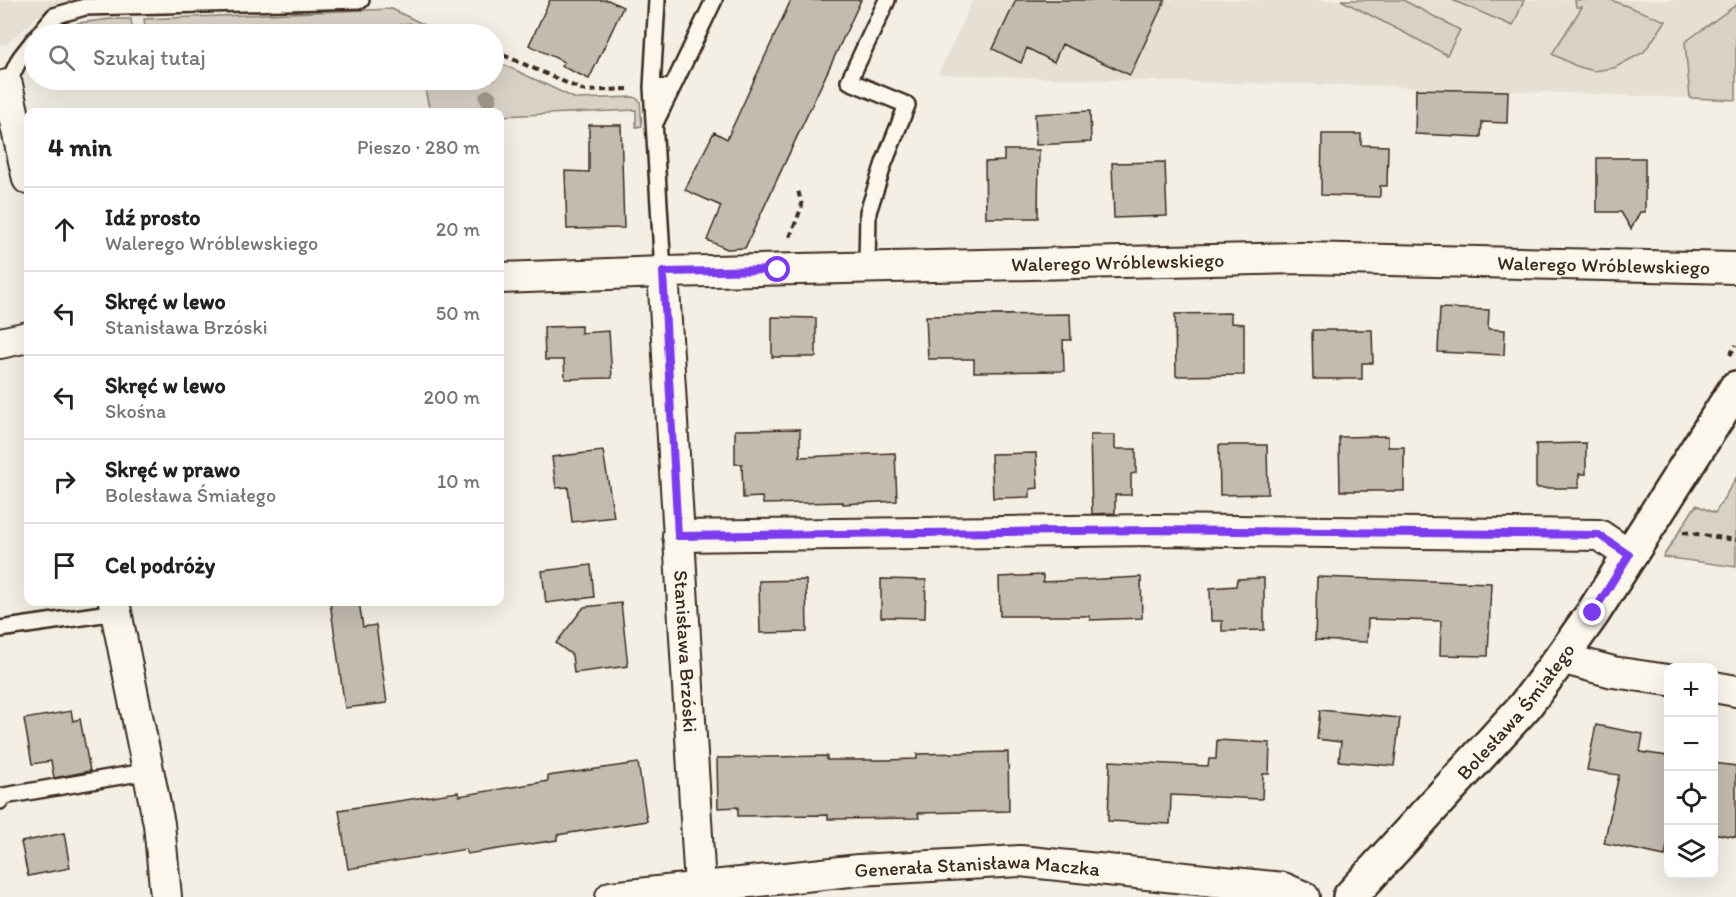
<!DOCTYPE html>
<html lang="pl">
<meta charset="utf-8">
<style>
:root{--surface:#fff;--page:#f6f6f6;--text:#222;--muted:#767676;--line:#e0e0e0}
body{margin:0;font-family:Itim,sans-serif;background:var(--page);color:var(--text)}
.controls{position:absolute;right:18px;bottom:18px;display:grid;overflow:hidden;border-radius:12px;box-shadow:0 6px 24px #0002}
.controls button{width:54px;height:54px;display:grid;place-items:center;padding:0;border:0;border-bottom:2px solid var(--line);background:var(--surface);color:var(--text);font:30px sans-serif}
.stop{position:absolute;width:18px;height:18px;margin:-14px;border:4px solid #7c3aed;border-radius:50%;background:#fff}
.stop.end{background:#7c3aed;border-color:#fff;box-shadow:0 2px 6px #0008}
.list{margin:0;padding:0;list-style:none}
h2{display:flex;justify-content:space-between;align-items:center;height:78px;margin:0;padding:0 24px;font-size:26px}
h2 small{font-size:20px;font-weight:400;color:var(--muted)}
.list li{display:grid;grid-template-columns:39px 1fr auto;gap:18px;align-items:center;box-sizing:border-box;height:84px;padding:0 24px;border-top:2px solid var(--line)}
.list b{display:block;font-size:22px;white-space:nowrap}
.list p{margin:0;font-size:20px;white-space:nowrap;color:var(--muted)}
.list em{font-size:20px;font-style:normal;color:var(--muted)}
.icon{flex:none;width:33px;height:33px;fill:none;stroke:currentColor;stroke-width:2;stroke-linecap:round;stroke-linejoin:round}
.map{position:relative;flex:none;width:1736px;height:897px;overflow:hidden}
.search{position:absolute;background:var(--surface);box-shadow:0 6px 24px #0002;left:24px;top:24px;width:480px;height:66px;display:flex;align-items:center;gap:15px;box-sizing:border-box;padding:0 21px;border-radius:33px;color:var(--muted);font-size:22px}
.panel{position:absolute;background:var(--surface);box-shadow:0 6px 24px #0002;left:24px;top:108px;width:480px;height:498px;border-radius:12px}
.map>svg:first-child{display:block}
.built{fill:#e5dfd4}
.green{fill:#d8d1c6;stroke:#8a7e72;stroke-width:1.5}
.building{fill:#c3bbb0;stroke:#3b2a1e;stroke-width:1.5}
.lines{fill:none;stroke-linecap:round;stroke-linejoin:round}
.service-casing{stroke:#3b2a1e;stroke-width:20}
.minor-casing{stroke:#3b2a1e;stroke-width:34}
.tertiary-casing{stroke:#3b2a1e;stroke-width:38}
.path{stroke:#3b2a1e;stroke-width:4;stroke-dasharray:6 4.5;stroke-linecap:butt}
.service{stroke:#fbf7ec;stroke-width:15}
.minor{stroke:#fbf7ec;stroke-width:30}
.tertiary{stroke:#fbf7ec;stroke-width:33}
.tree{fill:#a39a8e}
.route{stroke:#7c3aed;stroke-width:8}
.labels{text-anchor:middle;stroke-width:4.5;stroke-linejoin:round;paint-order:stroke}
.street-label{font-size:20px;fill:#3b2a1e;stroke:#fbf7ec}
</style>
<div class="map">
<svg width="1736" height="897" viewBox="0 0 1736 897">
<rect width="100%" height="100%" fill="#f3efe4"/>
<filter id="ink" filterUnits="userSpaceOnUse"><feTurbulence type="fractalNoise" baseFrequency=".0167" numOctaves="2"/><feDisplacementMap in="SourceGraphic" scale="12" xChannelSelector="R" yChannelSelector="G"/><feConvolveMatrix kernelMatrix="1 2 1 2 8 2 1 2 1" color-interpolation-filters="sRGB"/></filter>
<g filter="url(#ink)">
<path class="built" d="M0 0H75L37 16 7 44 0 45Z
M973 0H1736V5L1685 42 1690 98 1391 86 1108 80 938 74Z"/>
<path class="green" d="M1341 0H1403L1460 30 1447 55Z
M1452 0H1524L1513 26Z
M1575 0H1611L1666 21 1644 52 1614 68 1594 71 1576 66 1552 54 1582 7H1576Z
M1736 5V100L1690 98 1685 42Z
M392 9 443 34H413L410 23 340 34H146L144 19Z
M111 19H131L133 34H54L78 23Z
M494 60 576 99 634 97 640 101 642 126 636 127V110L500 116V112H430L423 80H494Z
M1736 478V567L1663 557 1696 505 1715 513Z"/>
<path class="building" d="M550 0H608L623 7 589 79 561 66 564 62 529 45Z
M791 0H861L745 248 727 249 707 240 721 206 685 190 714 132 727 139Z
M1016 0H1165L1130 75 1062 44 1054 62 1027 48 1021 63 993 49Z
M1416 89 1508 91 1507 123 1482 122 1481 137 1415 134Z
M1090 111 1091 142 1036 145 1035 114Z
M589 125H621L624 228 567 229 565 171 589 172Z
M1322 134H1361V145L1388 146 1387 186H1380V197L1321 195Z
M1004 150H1039L1038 218H986L985 162 1004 161Z
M1597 158H1645V212H1640L1631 229 1621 212H1597Z
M1165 162 1167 216 1114 218 1112 163Z
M1440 308 1489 310 1488 329 1505 330 1504 355 1438 352Z
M1231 313V323L1244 324V375L1176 376 1175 314Z
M1070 314 1071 340H1063L1064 371 974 372V359H928L926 316Z
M772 317 816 318V357H772Z
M581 326V333L609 331 612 378 565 379 564 360H545L544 327Z
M1312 330H1372L1373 363H1362V379H1313Z
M800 429V457L895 453 897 501 843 504V502L763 504 762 497 743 498 742 464H735V430Z
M1090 435H1115V449H1136V473L1131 474V495H1115V513L1092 514Z
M1388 436V447H1404V491H1340L1339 437Z
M1586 443V474H1579V488H1536V444Z
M1219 445H1267L1268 494 1220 495Z
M603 451 614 517 572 522 568 487 556 488 552 457Z
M1036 453 1038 488 1030 489V497L993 498 991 454Z
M591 565 594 597 546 603 542 571Z
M1043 575V582L1141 577 1142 618 1090 620 1089 616H1000L999 577Z
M1317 577 1491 583 1488 656 1440 655 1441 621 1368 619 1367 642 1315 640Z
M1264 578V630L1222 631V621H1211L1210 588 1236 586 1237 579Z
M881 579 926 580 925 618 881 617Z
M806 580 807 632 760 633 759 581Z
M330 602H359L363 627 376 625 387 703 345 708Z
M621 603 628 666 574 673 572 655 556 643 584 607Z
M1320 710 1400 718 1394 766 1339 761 1341 742 1317 739Z
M71 711 73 721 80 719 90 771 54 778 51 761 32 764 24 719Z
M1596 725 1643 734 1640 752 1668 756V841L1665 856 1604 843 1619 775 1587 770Z
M1217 740 1270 743 1269 774H1263L1262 799 1171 795 1170 824 1108 821 1110 761 1208 766 1209 759H1216Z
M1008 752 1009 811 918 813 919 818 828 819V815L738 816V807L718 808 717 758 827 756V760H886L917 759V754Z
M638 763 647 821 557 835V840L498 849 467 854 466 849 348 869 339 810 458 792 459 796 548 781V776Z
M1713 763 1736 766V837L1713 833Z
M64 833 70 868 28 876 21 842Z"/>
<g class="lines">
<defs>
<path id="service" d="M657 0 652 87 663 272
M39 34 54 16 85 7 361 0
M7 85 20 58 34 40
M652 87 672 88 714 0
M655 123 672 88
M867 267 868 212 884 163 907 105 849 81 887 0
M0 629 116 612
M0 801 4 796 150 771"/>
<g id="minor">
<path d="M0 87 7 85 28 179"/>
<path id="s1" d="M663 272 700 886"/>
<path id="s2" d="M500 278 663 272 1301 258 1736 268"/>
<path d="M0 343 28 337"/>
<path d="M678 536 1155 530 1599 535 1629 555"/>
<path d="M114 602 159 824 166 897"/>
<path d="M1561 658 1613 672 1668 680"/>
<path d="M1714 687 1736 691"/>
<path id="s3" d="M611 897 859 870 1020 861 1283 888 1304 897"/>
</g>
<g id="tertiary">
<path id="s4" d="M1350 897 1524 707 1561 658 1593 613 1736 388"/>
</g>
</defs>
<use href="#service" class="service-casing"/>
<use href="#minor" class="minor-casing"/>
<use href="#tertiary" class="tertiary-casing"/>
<path class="path" d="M494 51 585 91 628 89
M790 237 802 206 798 190
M1730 355 1736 345
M1683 532 1736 540"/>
<use href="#service" class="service"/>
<use href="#minor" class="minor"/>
<use href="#tertiary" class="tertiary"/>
</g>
<circle class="tree" cx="488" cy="98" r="9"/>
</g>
<g class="lines" filter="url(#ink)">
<path class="route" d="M778 270 663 272 678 536 1155 530 1599 535 1629 555 1593 613"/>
</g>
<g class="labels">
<g class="street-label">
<text dy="7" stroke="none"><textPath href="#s2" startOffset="618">Walerego Wróblewskiego</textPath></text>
<text dy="7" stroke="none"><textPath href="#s2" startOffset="1104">Walerego Wróblewskiego</textPath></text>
<text dy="7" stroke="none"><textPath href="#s1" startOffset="380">Stanisława Brzóski</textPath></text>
<text dy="7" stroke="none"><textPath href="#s4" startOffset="249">Bolesława Śmiałego</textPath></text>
<text dy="7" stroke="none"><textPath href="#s3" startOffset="368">Generała Stanisława Maczka</textPath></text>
</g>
</g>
</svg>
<div class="controls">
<button>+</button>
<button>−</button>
<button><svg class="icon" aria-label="locate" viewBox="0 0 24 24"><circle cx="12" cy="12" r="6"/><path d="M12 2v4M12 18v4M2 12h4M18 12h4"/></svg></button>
<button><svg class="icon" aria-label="layers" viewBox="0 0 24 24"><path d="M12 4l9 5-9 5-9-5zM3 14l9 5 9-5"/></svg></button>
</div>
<div class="stop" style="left:778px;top:270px"></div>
<div class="stop end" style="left:1593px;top:613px"></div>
<div class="search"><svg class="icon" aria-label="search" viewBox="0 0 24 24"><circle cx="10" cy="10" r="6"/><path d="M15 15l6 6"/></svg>Szukaj tutaj</div>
<section class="panel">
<h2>4 min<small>Pieszo · 280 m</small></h2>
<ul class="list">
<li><svg class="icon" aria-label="ahead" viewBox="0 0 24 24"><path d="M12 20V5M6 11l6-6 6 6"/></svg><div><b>Idź prosto</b><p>Walerego Wróblewskiego</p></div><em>20 m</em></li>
<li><svg class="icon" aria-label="left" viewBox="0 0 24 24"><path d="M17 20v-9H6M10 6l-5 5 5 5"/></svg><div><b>Skręć w lewo</b><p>Stanisława Brzóski</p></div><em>50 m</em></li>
<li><svg class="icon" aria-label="left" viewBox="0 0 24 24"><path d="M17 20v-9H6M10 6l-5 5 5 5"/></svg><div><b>Skręć w lewo</b><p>Skośna</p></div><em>200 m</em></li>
<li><svg class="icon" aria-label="right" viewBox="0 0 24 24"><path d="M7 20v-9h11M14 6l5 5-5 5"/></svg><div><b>Skręć w prawo</b><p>Bolesława Śmiałego</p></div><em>10 m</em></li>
<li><svg class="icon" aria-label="arrive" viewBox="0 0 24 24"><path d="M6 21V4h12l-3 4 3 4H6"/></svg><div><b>Cel podróży</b></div></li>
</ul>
</section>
</div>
